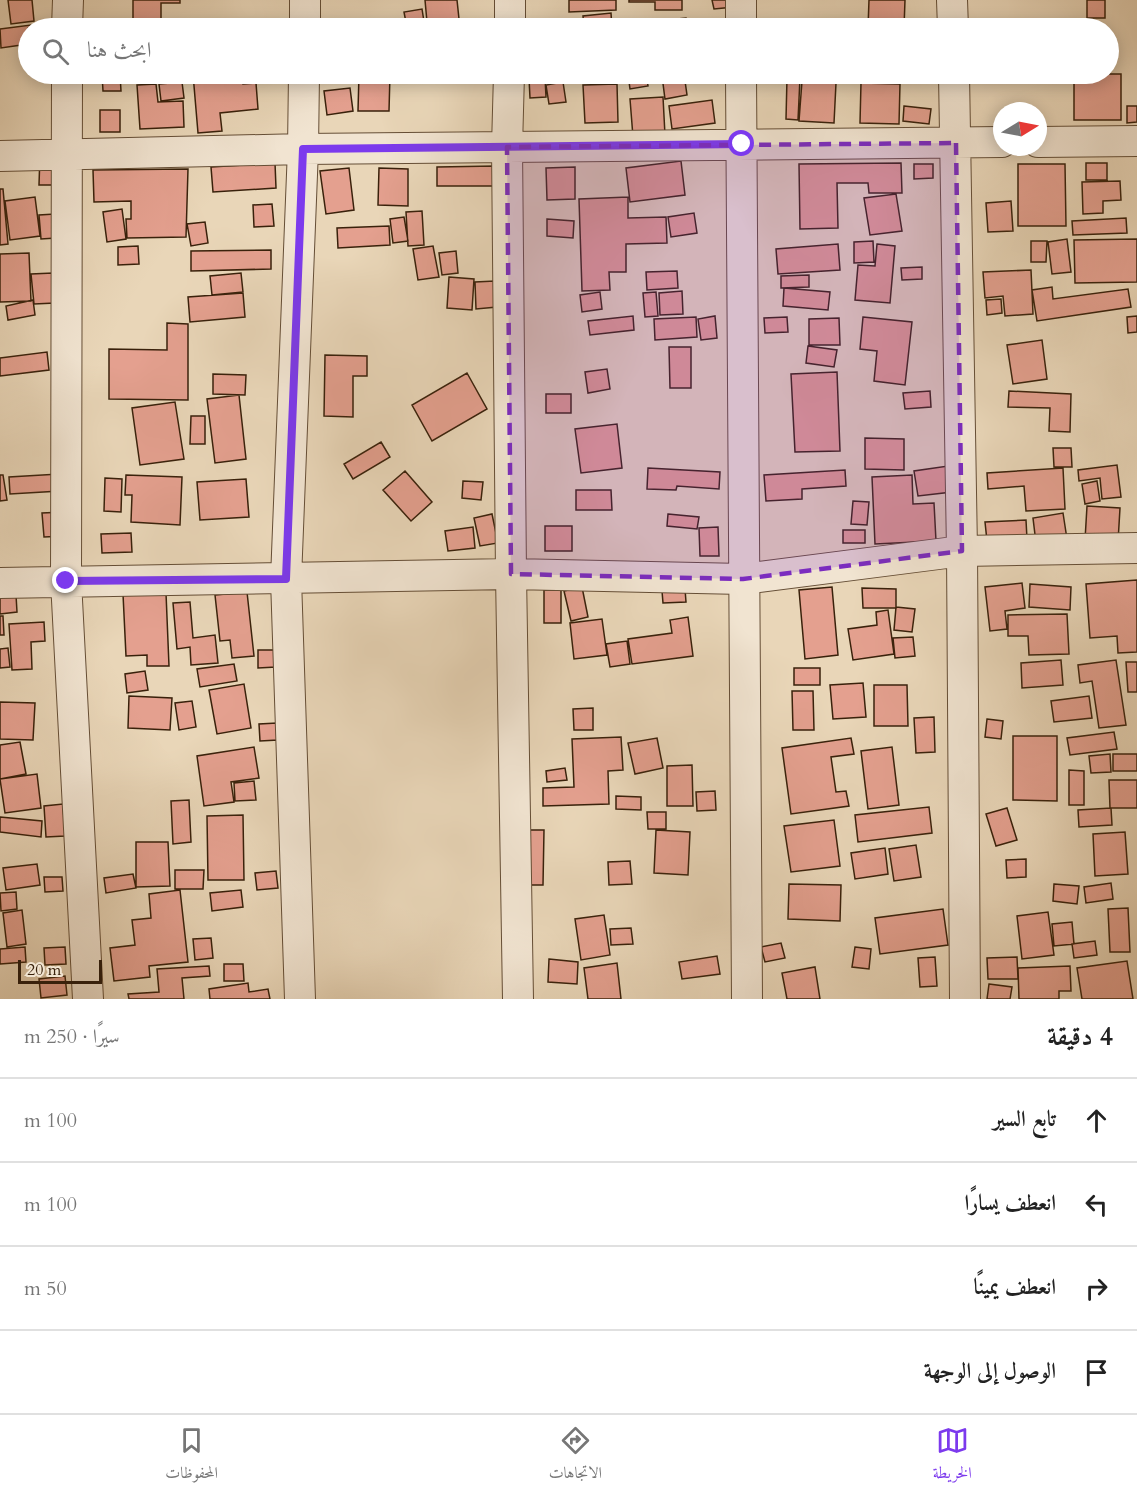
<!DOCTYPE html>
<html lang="ar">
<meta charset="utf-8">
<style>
:root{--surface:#fff;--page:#f6f6f6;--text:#222;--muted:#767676;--line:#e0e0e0;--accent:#7c3aed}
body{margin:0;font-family:Cardo,Amiri,serif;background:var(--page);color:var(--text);direction:rtl}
.compass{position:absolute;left:993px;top:102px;width:54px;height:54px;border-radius:50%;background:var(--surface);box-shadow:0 3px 15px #0003;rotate:80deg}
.scale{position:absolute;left:18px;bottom:15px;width:84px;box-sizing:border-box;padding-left:6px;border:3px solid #39210b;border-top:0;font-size:16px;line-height:21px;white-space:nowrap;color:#39210b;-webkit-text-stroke:4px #f1e4d1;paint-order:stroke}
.stop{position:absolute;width:18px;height:18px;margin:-14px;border:4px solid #7c3aed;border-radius:50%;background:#fff}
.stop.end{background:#7c3aed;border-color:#fff;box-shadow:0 2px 6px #0008}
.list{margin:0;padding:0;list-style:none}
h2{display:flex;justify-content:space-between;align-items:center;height:78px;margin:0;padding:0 24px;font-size:26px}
h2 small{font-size:20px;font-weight:400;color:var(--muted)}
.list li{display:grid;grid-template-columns:39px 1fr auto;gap:18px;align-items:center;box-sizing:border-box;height:84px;padding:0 24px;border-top:2px solid var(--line)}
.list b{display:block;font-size:22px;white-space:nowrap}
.list em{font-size:20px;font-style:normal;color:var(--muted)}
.icon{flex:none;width:33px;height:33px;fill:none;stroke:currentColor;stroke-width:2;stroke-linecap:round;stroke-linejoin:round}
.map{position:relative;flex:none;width:1137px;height:999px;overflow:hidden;direction:ltr}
.search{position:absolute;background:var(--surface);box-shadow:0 3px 15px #0003;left:18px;right:18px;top:18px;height:66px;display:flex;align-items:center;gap:15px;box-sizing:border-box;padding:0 21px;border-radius:33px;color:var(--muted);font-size:22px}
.sheet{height:414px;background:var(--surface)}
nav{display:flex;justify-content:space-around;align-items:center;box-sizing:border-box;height:84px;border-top:2px solid var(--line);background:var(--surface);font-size:16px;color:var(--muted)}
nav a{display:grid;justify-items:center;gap:3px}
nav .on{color:var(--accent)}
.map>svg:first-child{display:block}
.building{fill:#e4a08f;stroke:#39210b;stroke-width:1.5}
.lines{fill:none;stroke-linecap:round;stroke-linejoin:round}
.minor-casing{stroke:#654e36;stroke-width:32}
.minor{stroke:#f1e4d1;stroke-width:30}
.route{stroke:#7c3aed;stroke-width:8}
.marked{fill:#7b2cbf;fill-opacity:0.2;stroke:#7b2cbf;stroke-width:4.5;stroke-dasharray:12 8;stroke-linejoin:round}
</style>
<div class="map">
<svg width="1137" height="999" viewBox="0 0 1137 999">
<rect width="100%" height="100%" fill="#e9d6b8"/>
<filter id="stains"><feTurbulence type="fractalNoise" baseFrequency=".00333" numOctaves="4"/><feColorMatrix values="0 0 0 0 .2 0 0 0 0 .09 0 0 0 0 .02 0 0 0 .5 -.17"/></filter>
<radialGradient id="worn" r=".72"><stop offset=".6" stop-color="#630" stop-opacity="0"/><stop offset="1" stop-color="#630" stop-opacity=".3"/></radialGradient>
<path class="building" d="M8 0H32L34 21 11 24Z
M133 0H180V3H161V22H133Z
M425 0H457L459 19 427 22Z
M569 0H616V10L569 12Z
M629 0H682V10H655V2H629Z
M712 0H733L734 7 714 9Z
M869 0H905L904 28H868Z
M1087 0H1105V18H1087Z
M422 9 425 28H407L404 12Z
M611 13 612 28H584L583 16Z
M686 18 687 28H649L648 22Z
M460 21 461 28H440V22Z
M386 24 387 28H339V25Z
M31 25V28H28V44L1 48 0 29Z
M263 25V28H243Z
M102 74H120L121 91H103Z
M130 74H150L151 81 131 82Z
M193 74H242L243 84 256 83 258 109 220 113 222 131 198 133Z
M359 74H390L389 111H358Z
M578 74H611V75L579 79Z
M628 74H646L648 86 630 89Z
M648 74H684L687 95 665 99 662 76 649 79Z
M689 74H726V78L689 77Z
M789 74H825L789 77Z
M1074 74H1121V120H1074Z
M545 77 546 97 530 98 529 78Z
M787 78H800L798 120 786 119Z
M802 81 836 83 834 123 799 121Z
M182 82 184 98 161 101 159 84Z
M563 82 566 102 549 104 546 85Z
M861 83 900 84 899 124 860 123Z
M156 84 158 102 183 101 184 127 140 129 137 85Z
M617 84 618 122 585 123 583 85Z
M350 88 353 111 327 115 324 91Z
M663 97 665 135 633 137 630 99Z
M712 100 715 123 672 129 669 106Z
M904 106 931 109 929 124 903 121Z
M1127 106H1137V122L1127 123Z
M100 110H120V132H100Z
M40 155 61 157 60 185H39Z
M681 161 685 195 630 202 626 168Z
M275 163 276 188 213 192 211 167Z
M901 163 902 193H869L868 183H837L838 228 800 229 799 164Z
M1086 163H1107V180H1086Z
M914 164H933V178L914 179Z
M1018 164H1065L1066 226H1018Z
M495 166V186H437V167Z
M575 167V199L547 200 546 168Z
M349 168 354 210 326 214 320 171Z
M379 168 408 169V206L378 205Z
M188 169 186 237 127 238 126 219H131V201L94 202 93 170Z
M1120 181 1121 200 1103 201V213L1083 214 1082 182Z
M0 189H3L8 244 0 245Z
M896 194 902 231 870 235 864 198Z
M35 197 40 236 10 240 5 201Z
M628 197V218L666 217 667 243 626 244V272H609L610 290 582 291 579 199Z
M1011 201 1013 231 988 232 986 203Z
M272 204 274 226 254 227 253 205Z
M122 209 126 239 107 242 103 212Z
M422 211 424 245 408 246 406 212Z
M694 213 697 233 671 237 668 217Z
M55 214 56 238 41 239 39 215Z
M404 217 408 241 393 243 390 219Z
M1126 218 1127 233 1073 235 1072 221Z
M547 219 574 221 573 238 547 236Z
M205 222 208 243 191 246 187 224Z
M389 226 390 245 338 248 337 228Z
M1067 239 1071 272 1052 274 1048 242Z
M1137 239V282L1075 283 1074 240Z
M873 241 874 262 854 263V242Z
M1031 241H1047L1046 262H1031Z
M838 244 840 270 778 274 776 249Z
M877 244 895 246 890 303 855 300 858 265 875 266Z
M138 246 139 264 118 265V247Z
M433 246 439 277 418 280 413 249Z
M271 250V269L191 271V251Z
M456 251 458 273 442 275 439 253Z
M29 253 31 301 0 302V254Z
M922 267V279L902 280 901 268Z
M1031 270 1033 314 1005 316 1003 296 985 298 983 272Z
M677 271 678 288 647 290 646 272Z
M53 273 55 303 34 304 31 274Z
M241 273 243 292 212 295 210 276Z
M809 275V287L781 288V276Z
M449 277 474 279 472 310 447 308Z
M495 281 497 307 476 309 475 282Z
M1052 287 1053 299 1128 289 1131 307 1037 321 1032 290Z
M784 288 830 292 828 310 783 306Z
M682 291 683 314 660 315 659 293Z
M600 292 602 309 582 312 580 295Z
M656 292 658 316 645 317 643 293Z
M243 293 245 317 190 322 188 297Z
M1001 299 1002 313 987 315 986 300Z
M33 300 35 315 8 320 6 306Z
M633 316 634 330 590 335 588 321Z
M715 316 717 338 701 340 698 319Z
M1137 316V332L1128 333 1127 317Z
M696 317 697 337 655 340 654 319Z
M787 317 788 332 765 333 764 318Z
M863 317 912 322 905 385 874 381 877 351 860 349Z
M839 318 840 345H809V319Z
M167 323 188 324V400L109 399V349L167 350Z
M1042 340 1047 379 1013 384 1007 345Z
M808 346 837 350 834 367 806 363Z
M669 347H691V388H670Z
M47 352 49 370 0 376V358Z
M325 355 367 356V376H353V417L324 416Z
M607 369 610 389 588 393 585 372Z
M837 372 840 451 795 452 791 374Z
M467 373 487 409 432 441 412 405Z
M213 374 246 375 245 395 213 394Z
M930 391 931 407 905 409 903 393Z
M1009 391 1071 394 1070 432 1049 431 1050 408 1008 407Z
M546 394H571V413H546Z
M239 395 246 459 215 463 207 399Z
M175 402 184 459 140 465 132 408Z
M191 416H205V444H190Z
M617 424 622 468 581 473 575 429Z
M865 438 904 439V470L865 469Z
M381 442 390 457 353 479 344 464Z
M1053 448H1071L1072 467H1054Z
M1117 465 1121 497 1102 499 1100 478 1079 481 1078 470Z
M948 466 952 492 918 496 914 471Z
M648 468 720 472 719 489 677 486 676 490 647 489Z
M1063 468 1065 509 1026 511 1024 486 988 489 987 473Z
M845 470 846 486 802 489V499L766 501 764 475Z
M405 471 432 502 411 521 383 490Z
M59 474 60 491 10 494 9 477Z
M0 475H3L7 500 0 501Z
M126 475 182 477 180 525 131 522 132 495H125Z
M912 475 913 504 934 503 936 541 875 544 872 477Z
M105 478 122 479 121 512 104 511Z
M246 479 249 517 200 520 197 482Z
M463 481 483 482 481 500 462 498Z
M1097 481 1100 501 1085 504 1082 484Z
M576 490H611L612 510H576Z
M853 501 869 502 867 525 851 524Z
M1087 506 1120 508 1118 542 1085 540Z
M64 512 65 536 44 537 42 513Z
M1063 513 1067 539 1036 543 1033 518Z
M492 514 498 543 480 546 474 518Z
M668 514 699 517 697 529 667 526Z
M1026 520 1027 539 987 541 985 522Z
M545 526H572V551H545Z
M473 527 475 548 448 551 445 531Z
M718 527 719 556H700L699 528Z
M843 530H865V543H843Z
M131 533 132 552 102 553 101 534Z
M1137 580V652L1118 653 1117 636 1090 638 1086 584Z
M1022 583 1025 608 1005 611 1007 629 990 631 985 587Z
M1030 584 1071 587 1070 610 1029 607Z
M582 587 588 617 571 621 564 591Z
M832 587 838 655 805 659 799 590Z
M862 588 896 589V608H863Z
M685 589 686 602 663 603 662 591Z
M544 590H561V623H544Z
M247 592 254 656 232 658 230 640 220 641 215 595Z
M166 593 169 666H147V655L126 656 123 594Z
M16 595 17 612 0 614V597Z
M190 602 193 638 215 635 218 663 191 665 190 647 177 649 173 603Z
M896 607 915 609 912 632 894 630Z
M888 610 894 654 853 660 848 629 877 625 876 612Z
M1067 614 1069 654 1029 655 1028 636H1008V615Z
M0 616H3L4 635H0Z
M688 617 693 656 632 664 628 639 672 633 670 620Z
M602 619 607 655 574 659 570 623Z
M44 622 45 641 31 642 32 669 12 670 9 624Z
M913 637 915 656 895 658 893 638Z
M627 641 630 664 610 667 606 644Z
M8 648 10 667 0 668V649Z
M258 650H275L276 667 258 668Z
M1061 660 1063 685 1022 688 1021 663Z
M1116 660 1126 725 1099 728 1092 681 1080 683 1078 665Z
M1126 662H1137V692H1128Z
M234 664 237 681 200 687 197 669Z
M794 668H820V685H794Z
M145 671 148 690 127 693 125 674Z
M863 683 866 717 833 719 830 685Z
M244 684 251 728 217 734 209 690Z
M874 685H907L908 726H874Z
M792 691H813L814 730H793Z
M129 696 172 698 170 730 128 728Z
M1089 696 1092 718 1054 722 1051 701Z
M192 701 196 727 179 730 175 703Z
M0 702 35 703 33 740 0 739Z
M593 708V730H574L573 709Z
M934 717 935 752 916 753 914 718Z
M987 719 1003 721 1001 739 985 737Z
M277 723 278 740 260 741 259 724Z
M1114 732 1117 749 1070 755 1067 738Z
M1013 736H1057V801L1013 800Z
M621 737 623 770 608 771 609 804 543 806V788L574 787 572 739Z
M657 738 663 768 635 774 628 743Z
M851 738 854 754 831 757 836 792 846 791 849 806 791 814 782 748Z
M20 742 26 774 0 779V745Z
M254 747 259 778 231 782 234 802 204 806 197 756Z
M892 747 899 805 868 809 861 751Z
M1110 754 1111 772 1091 773 1089 756Z
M1113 754H1137V771H1113Z
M692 765 693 806H667V766Z
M565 768 567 780 547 782 546 771Z
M1069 770 1084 771V805H1069Z
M37 774 41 808 5 813 0 779Z
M1109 780H1137V808H1110Z
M254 781 256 800 235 801 234 783Z
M715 791 716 810 697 811 696 792Z
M616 796 641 797V810L616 809Z
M189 800 191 842 173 844 171 801Z
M63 804 65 836 46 837 44 806Z
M929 807 932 833 858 842 855 815Z
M1007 808 1017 840 996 846 986 814Z
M1111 808 1112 825 1079 827 1078 810Z
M647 812H666V829H648Z
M243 815 244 880H208L207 816Z
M0 817 42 821 41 837 0 832Z
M834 820 840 866 791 872 784 826Z
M529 830H544L543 885H529Z
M656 830 690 832 688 875 654 873Z
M1125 832 1128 874 1095 876 1093 834Z
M136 842H168L170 886 136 887Z
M916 845 921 877 894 881 889 849Z
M885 848 888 874 855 879 851 853Z
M1026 859V877L1007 878 1006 860Z
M630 861 632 884 609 885 608 862Z
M37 864 40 885 6 890 3 868Z
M175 870H204L203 889H175Z
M276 871 278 888 257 890 255 873Z
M133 874 136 888 106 893 104 878Z
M44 877H62L63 891 45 892Z
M1111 883 1113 899 1086 903 1084 887Z
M789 884 841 885 840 921 788 919Z
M1054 884 1079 886 1077 904 1053 901Z
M180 890 188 962 149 966 150 977 114 981 110 948 135 945 132 920 151 918 149 894Z
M241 890 243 907 212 911 210 893Z
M16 892 17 909 1 911 0 893Z
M1128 908 1130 952H1110L1108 909Z
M943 909 948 945 880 954 875 918Z
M22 910 26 944 7 947 3 913Z
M1048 912 1054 955 1022 959 1017 916Z
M604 915 610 955 581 960 575 919Z
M1072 922 1074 944 1054 946 1052 924Z
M631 928 633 944 611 945 610 929Z
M211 938 213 958 195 960 193 939Z
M1095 941 1097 955 1074 958 1072 944Z
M781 943 785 958 765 962 761 947Z
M25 947 26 962 0 964V949Z
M65 947 66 964 45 965 44 948Z
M855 947 871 949 869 969 852 967Z
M717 956 720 974 682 979 679 962Z
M935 957 937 986 920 987 918 958Z
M1017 957 1018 979H988L987 958Z
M549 959 578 962 577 984 548 982Z
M1127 961 1133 999H1082L1077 968Z
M617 963 621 999H588L584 968Z
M224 964H243L244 981H224Z
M209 966 210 976 182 978 184 999H129L128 994 159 992 157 969Z
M1070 966 1071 991H1059V999H1019L1018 968Z
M815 967 820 999H787L782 973Z
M65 976 67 995 41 998 39 979Z
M248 983 249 992 268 989 270 999H210L209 989Z
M989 984 1012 987 1010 999H987Z"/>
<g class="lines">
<defs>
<path id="minor" d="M741 0V28
M952 0 953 28
M67 28 68 0
M305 28V0
M510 28V0
M67 74 66 581 88 999
M509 74 507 147 511 574 518 999
M741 74 747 999
M954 74 962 551 965 999
M1038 142 1137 141
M0 156 303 149 1002 142
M0 583 511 574 743 579 962 551 1137 548
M300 999 286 579 303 149 304 74"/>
</defs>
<use href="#minor" class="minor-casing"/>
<use href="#minor" class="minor"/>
</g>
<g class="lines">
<path class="route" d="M66 581 286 579 303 149 742 144"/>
</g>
<path class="marked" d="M956 143 962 551 743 579 511 574 507 147Z"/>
<rect width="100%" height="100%" filter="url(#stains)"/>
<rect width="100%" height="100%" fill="url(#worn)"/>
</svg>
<svg class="compass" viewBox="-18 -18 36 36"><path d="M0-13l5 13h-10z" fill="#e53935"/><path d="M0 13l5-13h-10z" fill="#767676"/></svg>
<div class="scale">20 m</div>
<div class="stop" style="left:742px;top:144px"></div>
<div class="stop end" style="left:66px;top:581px"></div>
<div class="search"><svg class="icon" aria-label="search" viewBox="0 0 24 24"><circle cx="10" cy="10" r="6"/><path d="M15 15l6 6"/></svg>ابحث هنا</div>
</div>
<section class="sheet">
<h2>4 دقيقة<small>سيرًا · 250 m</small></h2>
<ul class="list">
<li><svg class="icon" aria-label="ahead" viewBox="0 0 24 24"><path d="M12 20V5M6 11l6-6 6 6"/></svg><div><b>تابع السير</b></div><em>100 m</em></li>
<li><svg class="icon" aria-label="left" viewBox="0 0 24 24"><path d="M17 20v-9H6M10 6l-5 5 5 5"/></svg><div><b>انعطف يسارًا</b></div><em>100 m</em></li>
<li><svg class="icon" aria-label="right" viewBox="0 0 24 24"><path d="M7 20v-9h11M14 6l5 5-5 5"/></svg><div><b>انعطف يمينًا</b></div><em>50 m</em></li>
<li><svg class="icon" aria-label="arrive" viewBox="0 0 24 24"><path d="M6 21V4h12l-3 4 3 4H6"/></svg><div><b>الوصول إلى الوجهة</b></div></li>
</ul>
</section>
<nav>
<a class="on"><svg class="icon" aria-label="map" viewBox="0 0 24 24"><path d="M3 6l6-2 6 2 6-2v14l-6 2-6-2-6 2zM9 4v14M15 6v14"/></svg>الخريطة</a>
<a><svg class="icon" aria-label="directions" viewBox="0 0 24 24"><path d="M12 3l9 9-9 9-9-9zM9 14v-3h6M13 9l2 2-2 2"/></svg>الاتجاهات</a>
<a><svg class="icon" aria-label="saved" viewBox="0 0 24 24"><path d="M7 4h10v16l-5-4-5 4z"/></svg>المحفوظات</a>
</nav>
